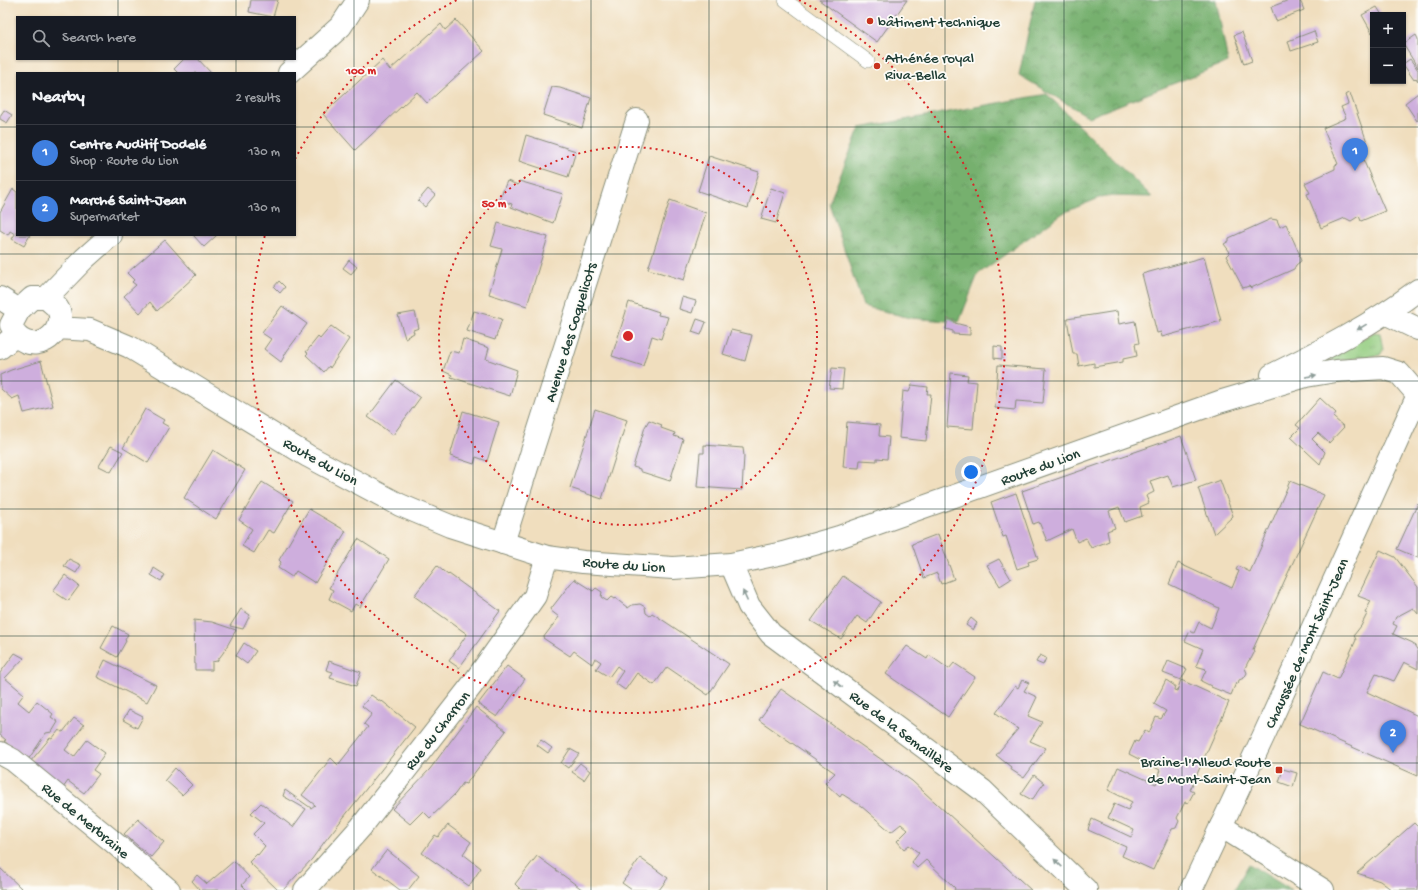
<!DOCTYPE html>
<meta charset="utf-8">
<style>
:root{--surface:#171b24;--page:#20242c;--text:#f1f3f6;--muted:#9ea1a6;--line:#363941;--accent:#2563eb}
body{margin:0;font-family:"Gochi Hand",sans-serif;background:var(--page);color:var(--text)}
.controls{position:absolute;right:12px;top:12px;display:grid;overflow:hidden;border-radius:0px;box-shadow:0 1px 3px #0004}
.controls button{width:36px;height:36px;display:grid;place-items:center;padding:0;border:0;border-bottom:1px solid var(--line);background:var(--surface);color:var(--text);font:20px sans-serif}
.you{position:absolute;left:971px;top:472px;width:14px;height:14px;margin:-10px;border:3px solid #fff;border-radius:50%;background:#1a73e8;box-shadow:0 0 0 6px #1a73e833}
.badge{display:grid;place-items:center;width:26px;height:26px;border-radius:50%;background:var(--accent);color:#fff;font-size:13px;font-weight:700}
.pin{position:absolute;translate:-50% -33px;filter:drop-shadow(0 1px 2px #0008)}
.pin::after{content:'';position:absolute;top:21px;width:14px;height:12px;background:inherit;clip-path:polygon(0 0,100% 0,50% 100%)}
.list{margin:0;padding:0;list-style:none}
h2{display:flex;justify-content:space-between;align-items:center;height:52px;margin:0;padding:0 16px;font-size:17px}
h2 small{font-size:13px;font-weight:400;color:var(--muted)}
.list li{display:grid;grid-template-columns:26px 1fr auto;gap:12px;align-items:center;box-sizing:border-box;height:56px;padding:0 16px;border-top:1px solid var(--line)}
.list b{display:block;font-size:15px;white-space:nowrap}
.list p{margin:0;font-size:13px;white-space:nowrap;color:var(--muted)}
.list em{font-size:13px;font-style:normal;color:var(--muted)}
.icon{flex:none;width:22px;height:22px;fill:none;stroke:currentColor;stroke-width:2;stroke-linecap:round;stroke-linejoin:round}
.map{position:relative;flex:none;width:1418px;height:890px;overflow:hidden}
.search{position:absolute;background:var(--surface);box-shadow:0 1px 3px #0004;left:16px;top:16px;width:280px;height:44px;display:flex;align-items:center;gap:10px;box-sizing:border-box;padding:0 14px;border-radius:0px;color:var(--muted);font-size:15px}
.panel{position:absolute;background:var(--surface);box-shadow:0 1px 3px #0004;left:16px;top:72px;width:280px;height:164px;border-radius:0px}
.map>svg:first-child{display:block}
.grass{fill:url(#grass-tufts);stroke:#59845a}
.forest{fill:url(#forest-crowns);stroke:#4a7651}
.building{fill:#ceaedd}
.lines{fill:none;stroke-linecap:round;stroke-linejoin:round}
.lane-casing{stroke:#888e79;stroke-width:14}
.street-casing{stroke:#888e79;stroke-width:24}
.secondary-casing{stroke:#888e79;stroke-width:24}
.lane{stroke:#fff;stroke-width:13}
.street{stroke:#fff;stroke-width:22}
.secondary{stroke:#fff;stroke-width:22}
.oneway{fill:#8f9e9a}
.grid{fill:none;stroke:#1f3d34;stroke-width:1;stroke-opacity:0.55}
.ring{fill:none;stroke:#d62828;stroke-width:2;stroke-dasharray:2 4}
.poi-dot{fill:#c8321e;stroke:#fdfcf7;stroke-width:1.5}
.labels{text-anchor:middle;stroke-width:3.5;stroke-linejoin:round;paint-order:stroke}
.poi-label{font-size:15px;fill:#1f3d34;stroke:#fdfcf7;text-anchor:start}
.street-label{font-size:15px;fill:#1f3d34;stroke:#fdfcf7}
.centre{fill:#d62828;stroke:#fdfcf7;stroke-width:2}
.ring-label{font-size:12px;text-anchor:middle;font-weight:bold;fill:#d62828;stroke:#fdfcf7;stroke-width:3.5;stroke-linejoin:round;paint-order:stroke}
</style>
<div class="map">
<svg width="1418" height="890" viewBox="0 0 1418 890">
<defs>
<pattern id="grass-tufts" width="24" height="20" patternUnits="userSpaceOnUse"><rect width="24" height="20" fill="#93cc7f"/><path d="M3 7l-1-3M5 7V3M7 7l1-3M15 17l-1-3M17 17v-4M19 17l1-3" fill="none" stroke="#77a769"/></pattern>
<pattern id="forest-crowns" width="20" height="18" patternUnits="userSpaceOnUse"><rect width="20" height="18" fill="#76b06e"/><path d="M2 6a3 3 0 1 1 6 0M12 15a3 3 0 1 1 6 0" fill="none" stroke="#60905b"/></pattern>
</defs>
<rect width="100%" height="100%" fill="#fdfcf7"/>
<filter id="ink" filterUnits="userSpaceOnUse"><feTurbulence type="fractalNoise" baseFrequency=".025" numOctaves="2"/><feDisplacementMap in="SourceGraphic" scale="8" xChannelSelector="R" yChannelSelector="G"/><feConvolveMatrix kernelMatrix="1 2 1 2 8 2 1 2 1" color-interpolation-filters="sRGB"/></filter>
<filter id="wash" filterUnits="userSpaceOnUse"><feTurbulence type="fractalNoise" baseFrequency=".012" numOctaves="4" result="noise"/><feDisplacementMap in="SourceGraphic" scale="16" xChannelSelector="R" yChannelSelector="G"/><feGaussianBlur stdDeviation="0.9" result="paint"/><feColorMatrix in="noise" values="0 0 0 0 0 0 0 0 0 0 0 0 0 0 0 0 0 1.4 0 .05"/><feComposite in="paint" operator="in"/></filter>
<g filter="url(#wash)">
<rect width="100%" height="100%" fill="#f0debe"/>
<path class="grass" d="M1374 332 1380 333 1383 350 1380 355 1333 361 1329 358Z"/>
<path class="forest" d="M1035 0H1216L1228 62 1089 117 1019 75Z
M1047 94 1152 197 1104 196 1063 213 978 274 959 322 910 318 863 306 829 203 860 128Z
M1249 864 1291 890H1234Z"/>
<g id="blocks">
<path class="building" d="M251 0H278L273 17 249 12Z
M819 0H907L877 42Z
M1289 0H1300L1304 10 1276 21 1271 7Z
M1377 7 1382 15H1373V32L1372 33 1362 15Z
M456 20 484 51 427 103 417 92 355 150 323 114 382 60 390 70 441 24 445 30Z
M1314 31 1318 42 1291 51 1288 41Z
M1242 32 1252 61 1244 64 1234 35Z
M1416 35 1418 39V68L1403 44Z
M184 59H198L211 73H178L174 69Z
M1410 59 1418 70V81L1416 78 1414 80 1403 64Z
M552 87 560 88 591 98 582 128 543 115Z
M1350 93 1367 142 1357 145 1385 211 1361 221 1359 216 1351 221 1345 218 1321 228 1307 194 1310 193 1305 183 1335 169V165L1338 164 1323 128 1346 118 1341 107 1348 104 1345 95Z
M1418 93V120L1417 121 1405 103Z
M4 110 12 115 7 123 0 119V116Z
M526 135 576 151 568 177 519 161Z
M709 156 759 172 748 208 698 191Z
M507 181 518 185 519 181 563 194 553 223 511 207 512 204 499 200Z
M771 188 785 193 776 223 761 219Z
M13 189 17 192V235H30L24 246 12 239 15 234 10 231 8 235 0 230V212Z
M428 189 435 195 425 207 418 201Z
M670 200 706 213 684 280 648 269Z
M1271 219 1277 220 1280 227 1286 224 1300 255H1299L1301 261 1296 265 1294 269 1251 288 1249 286 1243 288 1226 256 1230 252 1224 244 1229 241V238Z
M498 223 548 237 527 306 489 294 502 249 491 246Z
M193 235H217L204 247Z
M165 240 196 275 157 311 150 302 140 313 124 296 136 285 132 282 134 280 127 273Z
M1204 257 1221 321 1162 337 1161 332 1157 333 1142 274Z
M349 260 357 267 351 274 343 268Z
M279 281 285 287 280 293 274 287Z
M682 297 696 301 692 313 679 309Z
M629 302 659 312 658 315 668 317 661 339 652 336 643 366 612 356Z
M282 306 307 324 287 351 281 362 264 349 271 339 262 333Z
M474 311 502 319 495 340 467 331Z
M1117 311 1119 324 1135 321 1139 343 1135 344 1137 356 1123 359V362L1094 367V363L1079 366 1077 354H1073L1067 319Z
M415 312 419 328 413 330 414 333 405 338 398 315Z
M948 318 955 321V323L970 327V335L953 334V331L946 329Z
M697 319 706 322 701 335 692 332Z
M331 326 349 339 330 368 329 366 324 372 306 355 308 353 306 352 318 337 320 339Z
M731 330 752 335 745 361 723 354Z
M463 339 489 348 486 359 517 370 510 396 451 377 452 375 443 371 450 351 459 353Z
M994 346 1002 347V359L994 358Z
M41 361 53 406 24 413 19 396 12 399 1 389 0 375 11 370Z
M998 365 1046 369 1043 403 1016 401 1015 410 995 408Z
M832 368 844 369 842 389 829 388Z
M951 373 968 375 967 381 977 382 973 429 947 427Z
M396 380 420 398 393 435 368 417Z
M912 385 928 387 927 394H931L926 441 899 438 903 391 909 392Z
M1320 398 1336 413 1333 417 1344 427 1329 443 1318 433 1312 439 1325 452 1320 464 1291 437 1300 428 1296 425Z
M145 409 164 420 162 423 169 427 148 463 123 448Z
M595 409 627 420 602 499 570 488Z
M463 411 499 422 487 461 476 457 474 464 450 456Z
M649 420 662 425 661 428 675 433 674 436 683 439 670 481 642 472 640 471V469L633 467 645 427Z
M847 422 880 425 879 436 889 437 887 459 877 458V461L860 460 859 468 843 467Z
M1181 436 1196 480 1173 487 1168 475 1150 481 1154 492 1146 496 1149 503 1140 507 1142 516 1125 522 1119 507 1109 511 1115 528 1107 531 1109 541 1091 548 1086 538 1077 542 1072 529 1047 541 1039 522 1033 524 1022 491Z
M704 445 743 448 744 456 742 490 697 487 700 453H704Z
M111 446 123 452 111 472 99 466Z
M213 450 245 470 216 519 184 498Z
M1220 480 1233 516 1214 534 1198 488Z
M1290 481 1324 495 1254 647 1253 650 1254 653 1251 659 1249 660 1245 668 1247 673 1244 678 1239 680 1238 684 1236 683 1231 695 1211 687V686L1201 681 1206 670H1205L1206 669 1196 666 1203 649 1185 641 1190 631 1194 633 1199 622 1211 628 1219 608 1169 584 1178 563 1232 588 1239 571 1236 570 1238 566 1250 572Z
M262 482 293 501 274 533 268 530 254 553 242 546 252 529 239 520Z
M1016 493 1038 559 1028 562 1029 565 1017 569 1006 536 1003 537 991 502Z
M1418 503V558L1397 549Z
M309 509 346 531 315 583 296 571 292 577 278 568 281 562 279 560Z
M938 534 954 579 941 584 937 573 924 578 912 544Z
M358 539 389 559 360 607 355 604 351 611 329 599 333 590 329 588Z
M1380 550 1395 557 1418 587V614L1413 608 1396 617 1393 624 1397 626 1393 634 1413 643 1418 651V669L1404 662 1394 681 1376 674 1367 692 1418 716V776L1300 724 1323 672 1338 679 1356 640 1354 635 1361 626 1367 614 1365 613 1371 601 1358 596Z
M69 559 81 565 76 573 64 566Z
M999 559 1011 579 1000 586 987 565Z
M437 566 448 575 449 574 500 611 459 668 449 661 467 634 414 596Z
M154 568 165 575 161 581 151 575Z
M65 575 79 586 68 601 53 591Z
M843 576 881 602 867 623 857 616 841 639 811 621Z
M574 579 593 591 596 588 602 592 601 597 607 601 611 597 614 599 615 598 628 608 632 605 640 604 645 607 646 613 650 616 652 613 729 664 708 695 667 667 654 685 637 673 625 690 615 683 623 671 617 666 609 677 596 669 601 662 595 658 592 664 574 651 570 656 543 638 559 617 550 610Z
M241 609 250 615 243 629 230 626Z
M971 618 977 623 973 630 966 625Z
M194 620 212 622 236 630 223 653 217 661 212 662V670H195Z
M113 626 128 634 125 640 126 641 117 657 101 648Z
M244 643 256 651 247 664 236 656Z
M907 646 927 659 929 655 949 669 954 663 975 677 948 717 886 674Z
M15 653 24 658 5 678 24 694 18 702 29 711 37 701 53 714 51 717 58 722 52 732 46 733 28 760 4 741 6 740 0 735V673Z
M1040 655 1046 658 1043 665 1036 662Z
M105 660 156 685 147 702 97 677Z
M329 661 361 672 356 686 330 678 333 672 326 670Z
M1168 661 1187 669 1181 680 1229 702 1190 790 1194 792 1188 803 1185 802 1177 818 1179 821 1176 828 1172 829 1153 870 1122 856 1126 847 1088 830 1092 819 1131 837 1134 830 1108 818 1114 804 1128 810 1132 802 1108 790 1118 767 1156 784 1160 776 1158 775 1160 770 1129 754 1135 741 1138 742 1145 730 1149 733 1156 717 1161 719 1166 711 1154 704 1166 680 1175 686 1174 690 1177 691 1181 680 1163 673Z
M507 666 525 679 497 717 478 704Z
M1022 680 1029 683 1024 691 1037 697 1028 716 1042 722 1030 741 1046 748 1024 778 1010 769 1011 767 996 755 1018 729 996 713 1015 686 1018 688Z
M781 689 912 781 1031 890H954L955 888 926 860 917 868 912 862 919 853 909 845 904 849 897 841 908 830 901 824 891 832 861 806 842 794 840 797 825 783 835 773 759 720Z
M371 695 381 702 382 701 415 727 325 841 312 859 283 890H278L249 862 257 854 258 855 265 846 253 834 264 823 251 813 261 803 293 827 306 809 283 796 285 790 311 808 315 805 302 795 331 758 338 765 368 727 364 724 372 714 362 706Z
M476 707 506 731 466 784 463 783 455 794 430 818 423 811 410 824 392 809 430 769Z
M129 710 143 717 137 728 123 720Z
M74 718 84 725 65 750 74 757 87 740 105 753 93 770 99 774 84 793 68 781 63 788 30 762 50 738 52 739 59 730 63 732Z
M541 740 552 748 548 753 537 745Z
M570 749 579 754 568 768 561 763Z
M580 763 590 771 584 780 572 772Z
M175 768 192 785 182 795 165 780Z
M1283 769 1297 773 1293 787 1279 782Z
M1034 775 1044 783 1032 800 1021 794Z
M138 819 164 842 151 857 124 834Z
M1414 823 1418 827V890H1392L1380 881 1357 873Z
M448 825 471 842 463 854 481 868 469 886 422 853 435 835 438 837Z
M387 850 419 876 408 890H400L372 869Z
M537 856 556 870 583 890H521L515 884Z
M640 858 668 878 659 890H632L622 883Z
M234 861 249 877 242 885 247 890H200L192 881 197 875 207 884Z
M0 868 21 888 19 890H0Z"/>
</g>
</g>
<g filter="url(#ink)">
<use href="#blocks" fill-opacity="0" stroke="#888e79" stroke-width="1"/>
<g class="lines">
<defs>
<path id="lane" d="M785 0 868 61"/>
<path id="street" d="M289 73 341 26 358 0
M0 298 19 310
M46 298 84 259 111 235
M503 543 637 120
M731 564 749 606 771 634 982 790 1086 890
M0 753 13 760 111 840 169 890
M1221 826 1323 890
M305 890 361 827 472 685 535 596 547 557"/>
<path id="secondary" d="M32 298C36 298 41 298 45 298 47 299 50 301 52 303 76 319 42 360 17 336 14 333 13 328 11 325L19 310Z
M1385 313 1418 329
M57 328 90 330 130 347 308 456 400 505 450 526 547 557 583 562 673 568 731 564 783 553 839 537 1219 402 1306 376 1336 371 1383 368 1399 373 1418 395
M0 348 16 335
M1272 375C1323 350 1373 324 1418 290
M1191 890 1264 735 1418 395"/>
</defs>
<use href="#lane" class="lane-casing"/>
<use href="#street" class="street-casing"/>
<use href="#secondary" class="secondary-casing"/>
<use href="#lane" class="lane"/>
<use href="#street" class="street"/>
<use href="#secondary" class="secondary"/>
</g>
<defs><path id="oneway-solid" d="M-6-.8H1V-3.2L6.5 0L1 3.2V.8H-6Z"/></defs>
<g class="oneway">
<use href="#oneway-solid" transform="translate(1362 327) rotate(149)"/>
<use href="#oneway-solid" transform="translate(1311 376) rotate(-11)"/>
<use href="#oneway-solid" transform="translate(745 596) rotate(-114)"/>
<use href="#oneway-solid" transform="translate(838 684) rotate(-143)"/>
<use href="#oneway-solid" transform="translate(1058 863) rotate(-136)"/>
</g>
</g>
<path class="grid" d="M118 0V17M236 0V17M354 0V890M473 0V890M591 0V890M709 0V890M827 0V890M945 0V890M1064 0V890M1182 0V890M1300 0V890M118 59V73M236 59V73M0 127H17M295 127H1418M118 235V890M236 235V890M0 254H1418M0 381H1418M0 509H1418M0 636H1418M0 763H1418"/>
<g class="ring">
<circle cx="628" cy="336" r="189"/>
<path d="M295 159A377 377 0 0 1 457 0M799 0A377 377 0 1 1 265 235"/>
</g>
<g class="poi-dot">
<circle cx="870" cy="21" r="4"/>
<circle cx="877" cy="66" r="4"/>
<rect x="1275" y="766" width="8" height="8" rx="2"/>
</g>
<g class="labels">
<g class="poi-label">
<text x="878" y="26">bâtiment technique</text>
<text x="885" y="62">Athénée royal<tspan x="885" dy="17">Riva-Bella</tspan></text>
<text x="1271" y="766" text-anchor="end">Braine-l'Alleud Route<tspan x="1271" dy="17">de Mont-Saint-Jean</tspan></text>
</g>
<g class="street-label">
<text transform="translate(570 332) rotate(-73)" y="5">Avenue des Coquelicots</text>
<text transform="translate(321 461) rotate(29)" y="5">Route du Lion</text>
<text transform="translate(1040 466) rotate(-20)" y="5">Route du Lion</text>
<text transform="translate(624 564) rotate(4)" y="5">Route du Lion</text>
<text transform="translate(1306 643) rotate(-66)" y="5">Chaussée de Mont Saint-Jean</text>
<text transform="translate(437 730) rotate(-52)" y="5">Rue du Charron</text>
<text transform="translate(902 731) rotate(37)" y="5">Rue de la Semaillère</text>
<text transform="translate(86 820) rotate(40)" y="5">Rue de Merbraine</text>
</g>
</g>
<circle cx="628" cy="336" r="6" class="centre"/>
<g class="ring-label">
<text x="361" y="74">100 m</text>
<text x="494" y="207">50 m</text>
</g>
</svg>
<div class="controls">
<button>+</button>
<button>−</button>
</div>
<div class="you"></div>
<div class="pin badge" style="left:1355px;top:171px;background:#3f7fe0">1</div>
<div class="pin badge" style="left:1393px;top:753px;background:#3f7fe0">2</div>
<div class="search"><svg class="icon" aria-label="search" viewBox="0 0 24 24"><circle cx="10" cy="10" r="6"/><path d="M15 15l6 6"/></svg>Search here</div>
<section class="panel">
<h2>Nearby<small>2 results</small></h2>
<ul class="list">
<li><span class="badge" style="background:#3f7fe0">1</span><div><b>Centre Auditif Dodelé</b><p>Shop · Route du Lion</p></div><em>130 m</em></li>
<li><span class="badge" style="background:#3f7fe0">2</span><div><b>Marché Saint-Jean</b><p>Supermarket</p></div><em>130 m</em></li>
</ul>
</section>
</div>
